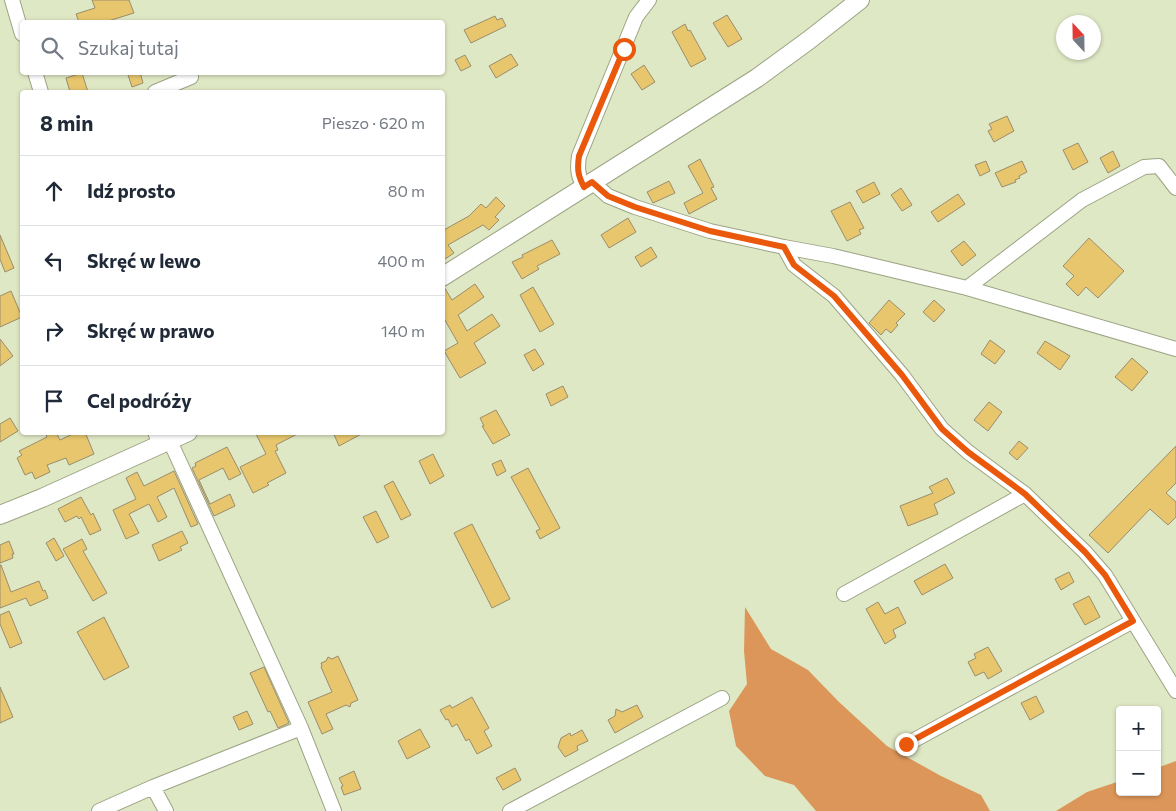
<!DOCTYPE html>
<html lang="pl">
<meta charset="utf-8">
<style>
:root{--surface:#fff;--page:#f6f6f7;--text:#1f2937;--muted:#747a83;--line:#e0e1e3}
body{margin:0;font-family:Commissioner,sans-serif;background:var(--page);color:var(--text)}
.controls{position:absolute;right:15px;bottom:15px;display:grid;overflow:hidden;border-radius:5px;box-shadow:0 1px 4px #0004}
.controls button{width:45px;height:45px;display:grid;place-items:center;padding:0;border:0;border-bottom:1px solid var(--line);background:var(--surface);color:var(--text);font:25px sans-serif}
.compass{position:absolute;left:1056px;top:15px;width:45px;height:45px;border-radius:50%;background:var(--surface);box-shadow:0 1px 4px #0004;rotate:338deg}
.stop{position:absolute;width:15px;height:15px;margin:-11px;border:4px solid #ea580c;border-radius:50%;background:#fff}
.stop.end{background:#ea580c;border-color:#fff;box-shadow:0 1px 5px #0008}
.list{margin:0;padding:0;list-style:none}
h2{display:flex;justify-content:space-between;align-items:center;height:65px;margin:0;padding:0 20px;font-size:21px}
h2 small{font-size:16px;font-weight:400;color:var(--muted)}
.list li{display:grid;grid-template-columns:32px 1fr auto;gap:15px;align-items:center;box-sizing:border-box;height:70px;padding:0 20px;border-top:1px solid var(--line)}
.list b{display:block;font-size:19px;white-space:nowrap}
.list em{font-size:16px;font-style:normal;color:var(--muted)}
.icon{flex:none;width:28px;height:28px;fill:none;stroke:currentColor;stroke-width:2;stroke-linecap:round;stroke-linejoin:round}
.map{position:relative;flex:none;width:1176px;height:811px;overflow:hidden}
.search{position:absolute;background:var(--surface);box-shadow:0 1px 4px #0004;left:20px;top:20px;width:425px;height:55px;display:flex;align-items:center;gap:12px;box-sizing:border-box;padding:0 18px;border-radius:5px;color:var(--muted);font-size:19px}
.panel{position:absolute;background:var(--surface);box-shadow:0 1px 4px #0004;left:20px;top:90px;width:425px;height:345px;border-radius:5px}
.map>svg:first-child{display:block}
.forest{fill:#dc9659}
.building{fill:#e7c66d;stroke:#998d6d}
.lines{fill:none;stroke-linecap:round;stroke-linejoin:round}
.minor-casing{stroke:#9ba383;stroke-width:16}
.tertiary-casing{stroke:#9ba383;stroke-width:20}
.minor{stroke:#fff;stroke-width:14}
.tertiary{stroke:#fff;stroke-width:18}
.route{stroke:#ea580c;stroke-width:6}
</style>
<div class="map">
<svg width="1176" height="811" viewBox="0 0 1176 811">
<rect width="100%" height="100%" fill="#dfe8c5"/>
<path class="forest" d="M745 607 771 649 808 670 839 702 887 746 941 776 981 795 990 811H816L794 785 765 776 736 746 729 711 747 684 744 651Z
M1176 761V811H1056L1087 792 1120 781V792H1157V768Z"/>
<path class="building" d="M92 0H129L134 13 105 22H79L76 14 95 8Z
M727 15 742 39 728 47 713 23Z
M495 16 497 20 502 18 506 26 471 43 464 30Z
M685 24 688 31 690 30 706 59 691 67 672 32Z
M511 54 518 65 496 78 489 66Z
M465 55 471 66 461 71 455 60Z
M644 65 655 82 642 90 631 74Z
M127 72H140L143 83 132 87Z
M82 73 88 92H70L66 78Z
M1007 116 1014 131 994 142 988 131 992 129 989 124Z
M1078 143 1088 162 1073 170 1063 150Z
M1113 151 1120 166 1108 173 1100 158Z
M700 159 714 187 711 188 717 199 689 214 684 203 703 193 688 166Z
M986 161 990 171 980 176 975 165Z
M1022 161 1027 172 1019 176 1020 178 1015 180 1016 182 1002 187 995 173Z
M669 181 675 193 653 203 647 192Z
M874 182 880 194 863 203 856 191Z
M901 188 912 205 902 211 891 195Z
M958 194 965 204 938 222 931 212Z
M496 197 505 206 495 217 499 220 489 230 483 225 448 245 454 253 442 261V231L469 216 481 204 486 208Z
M850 202 864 228 859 230 861 234 847 241 831 211Z
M628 218 636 232 609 248 601 235Z
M0 235 14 268 5 272 0 259Z
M1089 238 1124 271 1098 298 1086 287 1078 296 1066 284 1074 276 1063 266Z
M552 240 560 254 537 266 539 269 522 279 512 262 523 257 522 255Z
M964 241 976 255 962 266 951 251Z
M651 247 657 257 641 267 635 257Z
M475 284 484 297 458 315 467 331 492 314 500 326 474 343 486 363 460 378 444 351 458 343 442 315V288L444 287 452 300Z
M533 287 554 324 540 332 520 295Z
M11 291 22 317 0 327V296Z
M889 300 905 314 896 323 898 325 891 333 886 329 881 335 869 323Z
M934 300 945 310 934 322 923 312Z
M0 339 13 356 0 366Z
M990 340 1005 351 995 364 981 354Z
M1045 341 1070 356 1060 370 1037 353Z
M535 349 544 364 533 371 524 355Z
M1132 358 1148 372 1132 391 1115 377Z
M563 386 568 397 551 406 546 394Z
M989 402 1002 412 988 431 974 420Z
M496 410 510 435 493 444 482 426H484L480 418Z
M10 418 18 431 0 442V424Z
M45 432H56L60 440 77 432H85L94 454 69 465 66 458 47 465 50 472 35 479 32 472 25 475 17 458 22 455 19 451 47 437Z
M255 432H301L276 445 278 450 275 451 286 473 267 483 269 485 253 493 240 467 266 454Z
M333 432H365L339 446Z
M1019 441 1028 448 1017 460 1009 453Z
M1176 446V483L1166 493 1176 502V517L1168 525 1150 509 1108 553 1089 535Z
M227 447 241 474 229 480 223 468 199 480 210 504 230 494 235 506 214 516 192 468 196 466 195 463Z
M433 454 444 476 430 484 419 461Z
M501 460 506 471 497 476 492 464Z
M528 468 560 528 540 539 536 531 540 529 511 477Z
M174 471 198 524 191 527 174 488 157 497 167 517 158 522 149 504 129 514 139 533 126 539 113 510 136 499 126 478 137 472 144 486Z
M947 478 955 493 934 504 938 514 908 526 900 506 933 493 929 487Z
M393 481 411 515 401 520 384 486Z
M81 497 91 515 93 513 101 530 90 535 81 517 79 519 77 516 65 522 58 509Z
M376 511 389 537 377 543 363 517Z
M472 524 510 599 492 608 454 533Z
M182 531 188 543 180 547 182 550 159 561 152 545Z
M54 538 64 556 56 561 46 543Z
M82 539 87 549 83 551 107 593 93 601 63 549Z
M9 541 14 554H12L13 558 0 563V545Z
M945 564 953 578 922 595 914 581Z
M0 565H1L11 592 39 581 43 591 45 590 48 598 30 606 26 598 0 608Z
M1069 572 1074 582 1061 590 1055 579Z
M1089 596 1100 617 1085 625 1073 604Z
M878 602 885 614 898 607 906 623 893 630 896 637 885 644 866 609Z
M9 611 22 643 10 648 0 624V615Z
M104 617 129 667 104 680 77 632Z
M988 647 1002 671 988 679 984 672 975 676 968 662 976 658 974 654Z
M338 656 358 700 351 703 350 707 346 705 326 714 333 729 322 734 308 702 332 692 321 667 322 666 321 663 326 661 328 657 332 659Z
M264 667 289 723 278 728 270 711 268 712 250 673Z
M0 687 13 717 0 723Z
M1036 696 1044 712 1030 720 1021 703Z
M472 697 489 728 484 731 492 746 477 754 469 739 466 741 457 724 452 727 448 719 446 720 440 710 450 705 452 708Z
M637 705 643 717 615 733 608 720 615 716 616 709 622 712Z
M247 711 253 724 239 730 233 717Z
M420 729 430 747 407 759 398 741Z
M582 730 588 741 577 746 578 750 565 757 558 747 561 738 570 733 571 736Z
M515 768 521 780 503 790 496 778Z
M354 771 361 789 344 795 341 787 343 786 339 778Z"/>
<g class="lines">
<defs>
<path id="minor" d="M12 0 22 34
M35 72 41 92
M155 92 191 77
M592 182 608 196 635 207 710 231 784 247 833 256 967 288 1176 349
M584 187C578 176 577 169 579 156L636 17 649 0
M784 247 794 265 834 296 902 375 942 429 968 452 1025 494 1085 552 1105 575 1176 691
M967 288 1082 200 1144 167 1159 166 1176 188
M155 432 160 445
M170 441 301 728 334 811
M844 594 1025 494
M907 744 1133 621
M153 787 166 811
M99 811 153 787 301 728
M510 811 722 698"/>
<path id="tertiary" d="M442 277 757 78 809 40 860 0
M0 515 42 498 188 432"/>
</defs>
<use href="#minor" class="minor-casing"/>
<use href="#tertiary" class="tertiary-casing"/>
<use href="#minor" class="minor"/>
<use href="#tertiary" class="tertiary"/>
</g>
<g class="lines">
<path class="route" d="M624 49 579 156C577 169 578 176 584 187L592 182 608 196 635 207 710 231 784 247 794 265 834 296 902 375 942 429 968 452 1025 494 1085 552 1105 575 1133 621 906 744"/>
</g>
</svg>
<div class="controls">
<button>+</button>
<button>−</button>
</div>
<svg class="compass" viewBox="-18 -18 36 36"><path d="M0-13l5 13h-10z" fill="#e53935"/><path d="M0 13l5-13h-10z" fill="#747a83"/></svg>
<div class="stop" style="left:624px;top:49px"></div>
<div class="stop end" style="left:906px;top:744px"></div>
<div class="search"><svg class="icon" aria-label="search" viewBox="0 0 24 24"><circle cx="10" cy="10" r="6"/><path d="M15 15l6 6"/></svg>Szukaj tutaj</div>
<section class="panel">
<h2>8 min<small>Pieszo · 620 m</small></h2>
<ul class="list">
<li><svg class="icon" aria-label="ahead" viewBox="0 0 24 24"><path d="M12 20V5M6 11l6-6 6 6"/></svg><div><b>Idź prosto</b></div><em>80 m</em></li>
<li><svg class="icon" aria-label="left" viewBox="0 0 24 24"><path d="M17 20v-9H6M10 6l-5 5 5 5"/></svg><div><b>Skręć w lewo</b></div><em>400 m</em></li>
<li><svg class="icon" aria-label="right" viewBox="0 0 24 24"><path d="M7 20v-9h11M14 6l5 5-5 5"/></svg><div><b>Skręć w prawo</b></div><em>140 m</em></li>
<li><svg class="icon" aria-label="arrive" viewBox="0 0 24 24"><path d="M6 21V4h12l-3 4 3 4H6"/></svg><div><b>Cel podróży</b></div></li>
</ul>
</section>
</div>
